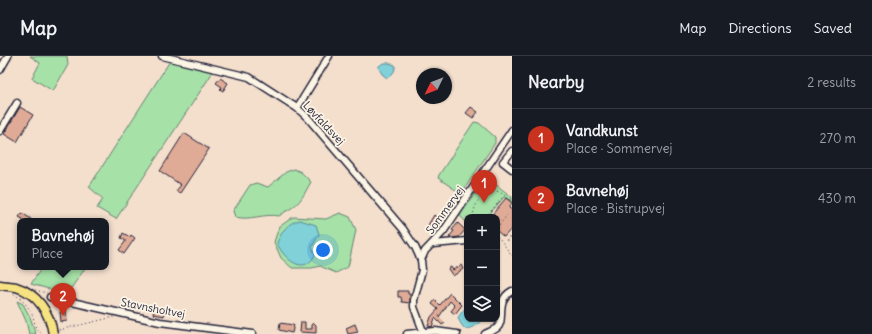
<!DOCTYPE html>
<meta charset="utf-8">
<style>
:root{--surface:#171b24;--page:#242831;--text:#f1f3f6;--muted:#9ea1a6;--line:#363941;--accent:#c8321e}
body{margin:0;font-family:Delius,sans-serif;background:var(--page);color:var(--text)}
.controls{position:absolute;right:12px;bottom:12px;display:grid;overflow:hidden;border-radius:8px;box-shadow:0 1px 3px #0004}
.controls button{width:36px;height:36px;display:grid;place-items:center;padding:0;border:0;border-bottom:1px solid var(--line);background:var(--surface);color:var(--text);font:20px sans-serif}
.compass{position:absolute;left:416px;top:12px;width:36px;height:36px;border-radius:50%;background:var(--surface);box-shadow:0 1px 3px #0004;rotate:227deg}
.you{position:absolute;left:323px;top:194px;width:14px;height:14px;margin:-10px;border:3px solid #fff;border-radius:50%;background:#1a73e8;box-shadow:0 0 0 6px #1a73e833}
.badge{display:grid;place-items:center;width:26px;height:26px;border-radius:50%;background:var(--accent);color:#fff;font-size:13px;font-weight:700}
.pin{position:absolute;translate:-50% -33px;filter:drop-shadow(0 1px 2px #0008)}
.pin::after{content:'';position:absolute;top:21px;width:14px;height:12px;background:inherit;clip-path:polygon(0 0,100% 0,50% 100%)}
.popup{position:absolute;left:17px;top:162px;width:92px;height:52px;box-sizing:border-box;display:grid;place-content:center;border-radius:8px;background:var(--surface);filter:drop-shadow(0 1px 3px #0005);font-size:13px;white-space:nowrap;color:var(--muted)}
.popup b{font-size:15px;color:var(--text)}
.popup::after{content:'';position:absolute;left:50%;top:100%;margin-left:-8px;border:8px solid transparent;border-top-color:var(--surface)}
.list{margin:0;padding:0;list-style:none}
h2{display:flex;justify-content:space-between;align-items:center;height:52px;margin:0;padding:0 16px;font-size:17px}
h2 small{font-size:13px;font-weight:400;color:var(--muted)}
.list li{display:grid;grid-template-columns:26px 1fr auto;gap:12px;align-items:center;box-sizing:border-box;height:60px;padding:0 16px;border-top:1px solid var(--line)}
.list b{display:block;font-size:15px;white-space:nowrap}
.list p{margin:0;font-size:13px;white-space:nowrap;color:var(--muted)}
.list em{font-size:13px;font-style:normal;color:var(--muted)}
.icon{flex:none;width:22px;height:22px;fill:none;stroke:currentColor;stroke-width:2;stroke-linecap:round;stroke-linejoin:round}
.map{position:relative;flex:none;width:512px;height:278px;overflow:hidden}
header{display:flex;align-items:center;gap:24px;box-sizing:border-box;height:56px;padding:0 20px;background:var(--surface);border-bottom:1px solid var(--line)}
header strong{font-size:19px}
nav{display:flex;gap:22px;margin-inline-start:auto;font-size:14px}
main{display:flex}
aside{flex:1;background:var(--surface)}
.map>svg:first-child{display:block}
.green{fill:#a6e1a7;stroke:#648271}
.water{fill:#80d1d8;stroke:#5a8b99}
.building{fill:#e0ab96;stroke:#22223b}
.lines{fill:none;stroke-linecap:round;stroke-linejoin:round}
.minor-casing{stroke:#22223b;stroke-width:9}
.major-casing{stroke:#22223b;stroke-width:11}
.path{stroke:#22223b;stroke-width:1;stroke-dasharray:1 3;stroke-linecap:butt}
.minor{stroke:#fcf5e5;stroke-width:6}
.major{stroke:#f7e281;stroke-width:8}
.labels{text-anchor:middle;stroke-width:3.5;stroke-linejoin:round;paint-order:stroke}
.street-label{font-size:11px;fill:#22223b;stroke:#fcf5e5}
</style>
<header>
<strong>Map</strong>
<nav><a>Map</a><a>Directions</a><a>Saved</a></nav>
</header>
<main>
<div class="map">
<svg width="512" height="278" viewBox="0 0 512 278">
<rect width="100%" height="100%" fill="#f4dfcd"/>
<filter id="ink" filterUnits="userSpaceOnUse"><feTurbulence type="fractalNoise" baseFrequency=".025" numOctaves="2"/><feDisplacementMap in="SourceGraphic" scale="8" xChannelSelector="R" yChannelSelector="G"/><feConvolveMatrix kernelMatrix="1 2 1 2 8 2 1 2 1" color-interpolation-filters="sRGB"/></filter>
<g filter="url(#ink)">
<path class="green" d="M30 0H67L68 9 53 35 32 22 40 7Z
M170 5 211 15V19L116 163 97 152 103 143 89 131Z
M474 66 479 67 495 81V87L463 135 460 137 438 122 439 119Z
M294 113 301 116 311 126C306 134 302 145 293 151 289 154 284 156 279 160 264 157 250 165 235 161L233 155 250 129 256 127 268 131 286 116Z
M486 121 512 141V146L504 141 487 161H467V167L460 160Z
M340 157 350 161 356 174 348 211 336 217 320 210 312 212H292L281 202 274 186 279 171 293 161 326 163Z
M42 211H86L67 238 31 228Z
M17 245 23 248 30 261 36 278H29L26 265Z"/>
<path class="water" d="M383 7H389L395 9C396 15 392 19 387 22L382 18 378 11Z
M300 164 316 169 319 178 312 191 315 199C304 221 283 202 277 187 282 175 287 167 300 164Z
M467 249V263H481C479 270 472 272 465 273L461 268 458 262C460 257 464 255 467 249Z"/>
<path class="building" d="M220 22 228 27 223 35 220 33 222 31 216 27Z
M20 51 33 59 17 86 4 78Z
M471 51 478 56 473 62 466 57Z
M184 77 209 93 180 137 176 135 181 129 160 115Z
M506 142 512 147 509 152 512 154V172L504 181 497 175V161H490Z
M22 157 31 163 29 165H22L23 163 19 161Z
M434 159 439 163 433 172 436 174 434 178 430 175 432 172 428 169Z
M458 167 465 174 459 181 451 182 449 181 454 175 452 174Z
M123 177 130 181 131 179 135 182 124 198 119 194 125 186V184L121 182Z
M461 209 463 213 453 220 448 213 451 211 453 214Z
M398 235H408V238H410V247L402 246 401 241H398Z
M450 237 462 249 455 258 451 255 455 250 450 245 439 261 445 267 442 269 435 262 432 271 428 270 431 261 438 253 432 248 435 244 440 249Z
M154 252 165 254 164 260 153 258Z
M66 255 67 265 61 266 60 256Z
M301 266H305V273H312V269L314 267 316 269V277L300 276Z
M280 267 294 269 292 277 279 274Z
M355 268 358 276 348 278 346 272Z"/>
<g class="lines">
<defs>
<path id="minor" d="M162 0 249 21 297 52 308 62 403 173 415 191 421 204
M0 14 8 0
M297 52 329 0
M0 75 17 47
M512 95 503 106 512 113
M433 188 467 185
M50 241 160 266 253 278
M423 275 414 251V244L422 214 421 204 425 195 443 176 512 74
M407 278 435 275 457 278
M485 278C488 276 493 275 497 272 506 264 494 245 512 235"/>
<path id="major" d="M0 229C5 230 11 230 16 231 37 237 50 257 53 278"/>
</defs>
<use href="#minor" class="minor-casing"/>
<use href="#major" class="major-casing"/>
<path class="path" d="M473 161C474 148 484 130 499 136 503 138 506 141 510 144L512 142
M486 161 504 140
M497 172 507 159
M497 181 500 183 512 200
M504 188 512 178
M497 229 502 236
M35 234 47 237
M10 236C22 242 30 251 34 264 35 268 35 272 39 276H43
M59 274 114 261"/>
<use href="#minor" class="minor"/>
<use href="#major" class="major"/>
</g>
</g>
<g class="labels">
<g class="street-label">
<text transform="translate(324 67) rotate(47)" y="4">Løvfaldsvej</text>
<text transform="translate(445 154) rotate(-54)" y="4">Sommervej</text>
<text transform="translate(153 252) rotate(11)" y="4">Stavnsholtvej</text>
</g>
</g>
</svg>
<div class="controls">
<button>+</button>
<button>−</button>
<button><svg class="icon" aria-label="layers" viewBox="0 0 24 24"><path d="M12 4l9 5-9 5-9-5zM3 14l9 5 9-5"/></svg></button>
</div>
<svg class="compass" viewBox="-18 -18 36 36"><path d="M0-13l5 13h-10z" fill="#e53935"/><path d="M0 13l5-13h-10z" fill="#9ea1a6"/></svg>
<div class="you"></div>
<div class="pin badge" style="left:484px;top:147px">1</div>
<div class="pin badge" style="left:63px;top:260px">2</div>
<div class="popup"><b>Bavnehøj</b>Place</div>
</div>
<aside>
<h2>Nearby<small>2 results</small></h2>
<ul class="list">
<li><span class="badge">1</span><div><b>Vandkunst</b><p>Place · Sommervej</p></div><em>270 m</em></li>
<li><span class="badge">2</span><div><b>Bavnehøj</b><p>Place · Bistrupvej</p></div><em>430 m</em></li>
</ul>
</aside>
</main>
